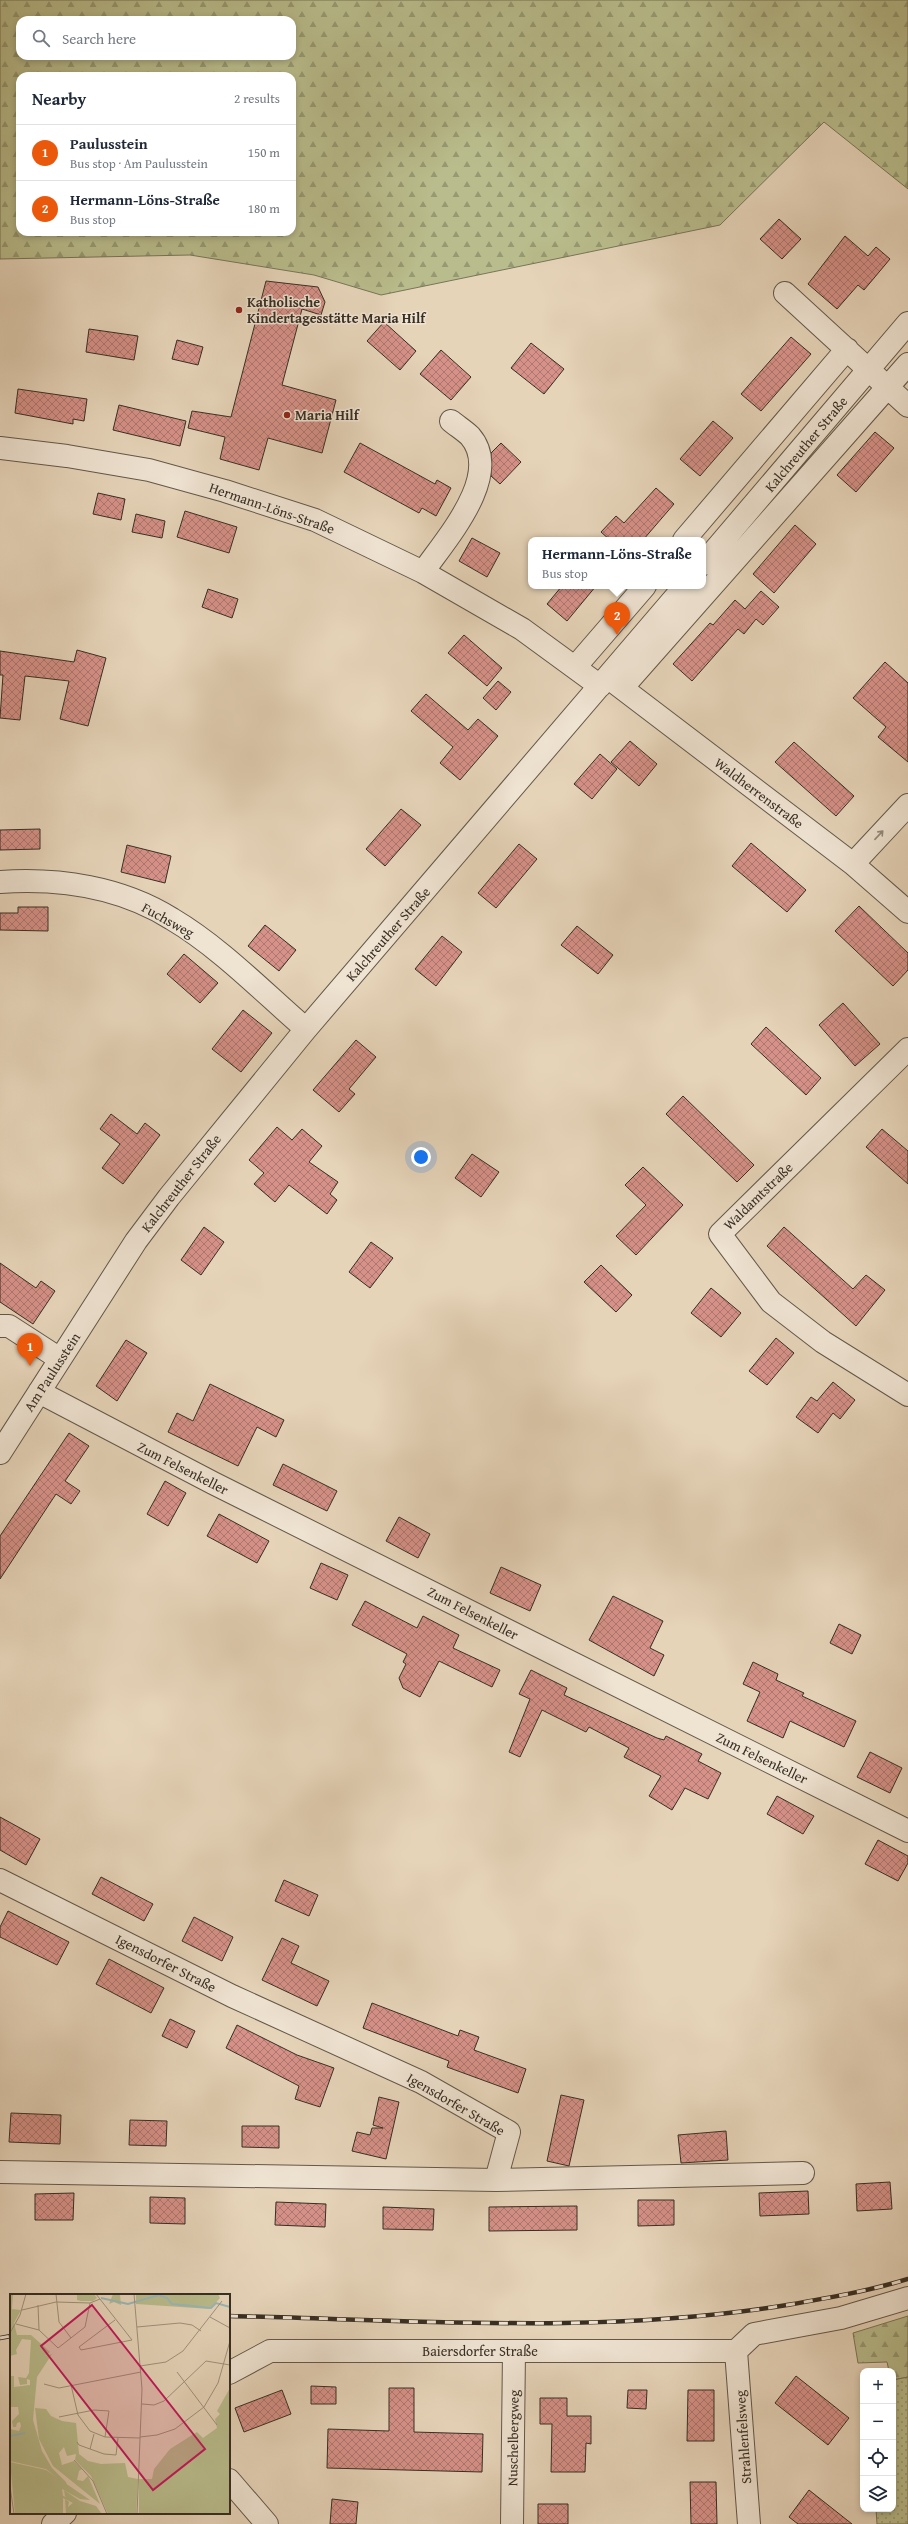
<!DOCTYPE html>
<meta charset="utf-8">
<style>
:root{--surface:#fff;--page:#f6f6f7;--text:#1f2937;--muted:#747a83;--line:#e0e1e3;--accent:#ea580c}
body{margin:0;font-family:"Gentium Book Plus",serif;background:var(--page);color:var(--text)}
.controls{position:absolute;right:12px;bottom:12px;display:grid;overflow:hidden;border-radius:8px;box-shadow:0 2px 6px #0003}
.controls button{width:36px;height:36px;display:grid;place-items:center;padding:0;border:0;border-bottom:1px solid var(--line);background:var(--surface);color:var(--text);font:20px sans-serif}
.you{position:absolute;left:421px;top:1157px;width:14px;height:14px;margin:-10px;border:3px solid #fff;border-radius:50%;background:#1a73e8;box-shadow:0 0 0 6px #1a73e833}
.badge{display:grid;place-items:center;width:26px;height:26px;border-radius:50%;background:var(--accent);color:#fff;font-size:13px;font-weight:700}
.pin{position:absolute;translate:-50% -33px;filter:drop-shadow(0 1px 2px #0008)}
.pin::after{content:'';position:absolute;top:21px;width:14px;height:12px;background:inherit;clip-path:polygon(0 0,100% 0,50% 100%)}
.popup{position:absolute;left:528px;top:537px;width:178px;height:52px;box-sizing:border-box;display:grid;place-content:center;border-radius:8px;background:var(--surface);filter:drop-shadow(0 1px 3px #0005);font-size:13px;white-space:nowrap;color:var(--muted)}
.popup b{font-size:15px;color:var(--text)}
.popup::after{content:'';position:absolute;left:50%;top:100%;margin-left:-8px;border:8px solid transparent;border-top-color:var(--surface)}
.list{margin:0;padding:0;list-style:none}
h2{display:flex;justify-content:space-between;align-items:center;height:52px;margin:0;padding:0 16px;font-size:17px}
h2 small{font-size:13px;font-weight:400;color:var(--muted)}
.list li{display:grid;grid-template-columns:26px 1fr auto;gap:12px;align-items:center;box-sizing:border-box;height:56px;padding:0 16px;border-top:1px solid var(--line)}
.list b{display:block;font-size:15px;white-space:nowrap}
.list p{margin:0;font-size:13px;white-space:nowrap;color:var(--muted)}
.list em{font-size:13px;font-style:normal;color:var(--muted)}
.icon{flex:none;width:22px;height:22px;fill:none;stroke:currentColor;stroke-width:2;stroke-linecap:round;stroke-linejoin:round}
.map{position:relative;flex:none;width:908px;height:2524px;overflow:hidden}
.search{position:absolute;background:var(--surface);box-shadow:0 2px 6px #0003;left:16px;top:16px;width:280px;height:44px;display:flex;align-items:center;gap:10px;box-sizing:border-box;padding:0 14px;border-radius:12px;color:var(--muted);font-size:15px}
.panel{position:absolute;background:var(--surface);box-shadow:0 2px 6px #0003;left:16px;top:72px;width:280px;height:164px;border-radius:12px}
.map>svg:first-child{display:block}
.forest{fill:url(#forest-firs);stroke:#787558;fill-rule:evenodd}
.garden{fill:url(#garden-dots);stroke:#787558}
.building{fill:url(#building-cross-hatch);stroke:#372e24}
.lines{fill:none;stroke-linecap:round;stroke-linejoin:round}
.minor-casing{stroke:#635849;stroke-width:24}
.minor{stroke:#efe3d2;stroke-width:22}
.rail-casing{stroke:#372e24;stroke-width:4.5}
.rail{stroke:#efe3d2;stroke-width:3;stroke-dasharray:9;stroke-linecap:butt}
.oneway{stroke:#93887b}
.poi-dot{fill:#8f2418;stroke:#efe3d2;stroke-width:1.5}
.labels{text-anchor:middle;stroke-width:3;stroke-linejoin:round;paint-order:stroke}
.poi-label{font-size:14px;font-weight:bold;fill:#372e24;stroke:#efe3d2;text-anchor:start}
.street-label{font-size:14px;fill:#372e24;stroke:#efe3d2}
.inset-river{fill:none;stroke:#99b7b7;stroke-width:2}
.inset-road{fill:none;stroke:#a0927d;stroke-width:1}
.view{fill:#c2185b;fill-opacity:0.15;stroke:#c2185b;stroke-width:2}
.inset-edge{fill:none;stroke:#372e24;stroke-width:2}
</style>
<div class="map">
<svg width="908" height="2524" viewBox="0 0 908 2524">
<defs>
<pattern id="forest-firs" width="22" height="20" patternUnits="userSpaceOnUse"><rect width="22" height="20" fill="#b9bc8c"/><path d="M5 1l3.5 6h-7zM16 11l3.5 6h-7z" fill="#979972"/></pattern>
<pattern id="garden-dots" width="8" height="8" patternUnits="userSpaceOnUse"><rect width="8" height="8" fill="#b9bc8c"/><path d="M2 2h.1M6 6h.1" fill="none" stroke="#979972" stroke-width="1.8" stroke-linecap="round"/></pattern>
<pattern id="building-cross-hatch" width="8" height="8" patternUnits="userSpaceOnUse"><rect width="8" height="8" fill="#d69188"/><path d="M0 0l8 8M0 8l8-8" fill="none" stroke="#ae776f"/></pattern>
</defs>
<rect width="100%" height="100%" fill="#e6d4b9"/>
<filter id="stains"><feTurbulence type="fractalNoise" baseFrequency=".005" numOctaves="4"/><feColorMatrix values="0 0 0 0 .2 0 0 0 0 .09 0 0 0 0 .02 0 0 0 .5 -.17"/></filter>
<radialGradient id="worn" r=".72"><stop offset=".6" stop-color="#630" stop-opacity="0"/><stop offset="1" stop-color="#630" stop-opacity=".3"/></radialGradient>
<path class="forest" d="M0 0H908V189L824 122 720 225 381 295 314 275 190 255 0 259ZM20 20H292V56H20ZM20 76H292V232H20Z
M908 2316V2377L893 2380V2371H889L887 2362 858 2363 853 2333Z"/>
<path class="garden" d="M908 2377V2524H877L876 2509H893V2380Z"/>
<path class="building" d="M779 219 801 239 782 259 760 239Z
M845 236 868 256 876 247 890 259 864 290 858 285 837 309 808 284Z
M266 281 318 287 325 302 321 315 302 309 282 385 336 400 322 453 268 438 259 470 220 459 225 437 188 428 192 411 231 417Z
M384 322 416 351 400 370 367 341Z
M89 329 138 336 134 360 86 352Z
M791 337 811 354 761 411 741 394Z
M177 340 203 347 198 365 172 359Z
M531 343 564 369 544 394 511 368Z
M441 350 471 377 451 400 420 374Z
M18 389 87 399 84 421 73 419V424L15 413Z
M119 405 186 421 180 446 113 430Z
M713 421 733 438 700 476 680 459Z
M875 432 894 448 856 492 837 475Z
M360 443 435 484 437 480 451 488 436 516 422 508 419 513 344 472Z
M501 443 521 462 500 484 491 476V453Z
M656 488 674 504 643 540H610L601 532 616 516 624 523Z
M98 493 125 499 121 520 93 514Z
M185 511 237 527 229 553 177 537Z
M136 514 165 521 162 538 132 532Z
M795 525 816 544 774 593 753 574Z
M472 538 500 553 487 577 459 561Z
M562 586H596L567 621 547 604Z
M208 589 238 599 232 618 202 607Z
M761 591 779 607 763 625 756 619 744 634 738 629 692 681 673 664 710 623 713 625 735 600 745 609Z
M464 635 502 668 487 686 448 653Z
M77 650 106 658 88 726 60 719 69 681 25 676 20 720 0 718 3 675H0V651L74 662Z
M885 662 908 683V762L878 737 886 727 853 698Z
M498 681 511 692 496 710 483 698Z
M426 694 468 730 478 719 498 736 460 780 440 763 453 747 411 711Z
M630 741 657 764 639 786 611 762Z
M794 742 854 796 836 816 775 762Z
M600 754 617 769 592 799 574 784Z
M401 809 421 825 385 866 366 849Z
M40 829V849L0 850V830Z
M751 843 806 890 787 912 732 866Z
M519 844 537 859 496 908 478 893Z
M127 845 171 856 165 883 121 872Z
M859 906 908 953V970L893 986 835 931Z
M18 907H48V931L0 930V913H18Z
M265 925 296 950 279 971 248 946Z
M577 926 613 955 598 974 561 945Z
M442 936 462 952 436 986 415 969Z
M184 954 218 983 200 1003 167 974Z
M843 1003 880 1044 855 1066 819 1025Z
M243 1010 272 1033 241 1072 212 1049Z
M766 1027 821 1078 806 1095 751 1044Z
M356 1040 376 1057 349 1089 355 1094 339 1112 313 1090Z
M683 1096 754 1165 737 1182 666 1114Z
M111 1114 137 1134 145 1123 160 1135 123 1184 102 1168 120 1144 100 1129Z
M277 1127 292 1140 302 1129 322 1146 309 1162 338 1182 330 1194 337 1200 327 1214 289 1185 275 1202 254 1184 264 1173 249 1160Z
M882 1129 908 1151V1184L866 1147Z
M472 1154 499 1172 481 1197 455 1178Z
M643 1167 683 1205 636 1255 616 1236 646 1205 625 1185Z
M204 1227 224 1242 201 1275 181 1260Z
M784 1227 853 1289 866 1275 885 1290 856 1326 767 1246Z
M371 1242 393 1258 370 1288 349 1272Z
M0 1263 36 1288 41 1281 55 1291 33 1324 0 1302Z
M601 1265 632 1295 616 1312 584 1282Z
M711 1288 741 1313 721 1337 691 1313Z
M776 1338 794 1353 767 1385 749 1371Z
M126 1340 147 1353 117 1401 96 1386Z
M833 1382 855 1400 840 1419 833 1413 818 1433 796 1417 811 1397 817 1401Z
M210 1384 284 1420 276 1437 257 1427 238 1466 168 1432 177 1413 193 1421Z
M69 1433 89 1446 65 1481 80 1491 71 1504 56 1494 0 1579V1536Z
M283 1464 337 1491 327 1511 273 1485Z
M165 1481 186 1493 168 1526 147 1514Z
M219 1514 269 1541 257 1563 207 1536Z
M399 1517 430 1534 418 1558 386 1541Z
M321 1563 348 1575 337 1600 310 1588Z
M501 1567 541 1585 530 1611 490 1593Z
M613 1596 663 1621 650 1648 664 1655 654 1676 589 1640Z
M365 1601 417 1628 423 1616 459 1635 453 1648 500 1670 492 1687 439 1661 420 1697 403 1688 399 1678 406 1664 403 1662 407 1654 352 1625Z
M839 1624 861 1635 852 1654 830 1643Z
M753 1662 778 1674 776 1680 804 1693 802 1696 856 1721 844 1747 790 1721 783 1738 747 1721 760 1692 743 1684Z
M531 1670 567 1688 564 1695 657 1738 664 1740 666 1736 702 1754 698 1761 721 1773 708 1799 685 1788 672 1810 649 1796 661 1776 624 1757 629 1748 589 1727 586 1732 542 1710 520 1757 509 1752 530 1699 519 1694Z
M870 1752 902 1768 890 1793 857 1777Z
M777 1796 814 1816 803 1834 767 1814Z
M0 1817 40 1839 26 1865 0 1850Z
M878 1840 908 1856V1863L898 1881 865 1864Z
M101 1877 153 1904 144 1921 92 1894Z
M284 1880 318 1895 309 1916 275 1901Z
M8 1911 69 1942 57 1965 0 1937V1927Z
M194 1917 233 1937 222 1961 182 1941Z
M282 1938 299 1946 291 1963 329 1981 317 2006 262 1980Z
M109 1959 164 1988 151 2013 96 1984Z
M372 2003 458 2036 460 2030 479 2037 474 2050 526 2069 518 2093 447 2067 449 2061 363 2028Z
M170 2019 195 2031 187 2048 162 2036Z
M237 2025 297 2055 334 2068 320 2107 295 2099 299 2086 226 2048Z
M561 2095 584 2100 569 2166 547 2161Z
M379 2097 399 2102 386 2159 352 2151 357 2132 370 2135 372 2128H383L373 2125Z
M11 2113 61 2115 60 2144 9 2142Z
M130 2120 167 2121 166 2146 129 2145Z
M242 2126H279V2148L242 2147Z
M726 2131 728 2160 681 2163 678 2135Z
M890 2182 892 2209 857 2211 856 2184Z
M808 2191 809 2214 760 2216 759 2193Z
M74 2193 73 2220H35V2194Z
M150 2197 185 2198V2224L150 2223Z
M638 2200H674V2225L638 2226Z
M276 2202 326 2204 325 2227 275 2225Z
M577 2206V2230L489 2231V2207Z
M383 2207 434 2209 433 2230 383 2229Z
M796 2376 849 2418 828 2445 775 2403Z
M311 2386 336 2387V2404H311Z
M389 2388H414V2432L483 2434 482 2472 327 2468 328 2429 389 2431Z
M282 2390 291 2414 244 2432 235 2408Z
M628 2390H647L646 2409 627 2408Z
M688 2390H714V2441H687Z
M540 2398H567V2416H591V2444L586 2443 585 2472H551L552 2424H540Z
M690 2482H716L717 2524H691Z
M809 2490 852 2524H798L789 2517Z
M332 2499 358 2502 356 2524H330Z
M538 2504H568V2524H538Z"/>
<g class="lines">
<defs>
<path id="minor" d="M785 293 908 406
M0 448 67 456 149 470 225 491 315 520 423 572 522 629 600 686
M684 540 847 349
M703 564 908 323
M423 572C445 540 504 475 470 436 465 431 457 426 451 421
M576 666 645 586
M610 679 853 864 908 912
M622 688 908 364
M853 864 908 805
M0 882C59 878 121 887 172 919 221 948 263 992 306 1029
M908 1049 720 1234 771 1302 823 1342 908 1395
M0 1326H9L60 1359
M39 1392 213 1483 908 1831
M0 1453 136 1241 169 1197 306 1029 685 586
M0 1880 232 1996 421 2082 509 2132 496 2180 0 2172
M496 2180 803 2173
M736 2351 754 2334 841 2318 908 2298
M736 2351 749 2524
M229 2373 270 2351H736
M229 2480 267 2524
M53 2524 65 2513
M512 2524 514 2351"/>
</defs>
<use href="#minor" class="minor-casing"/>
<use href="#minor" class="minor"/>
<defs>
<path id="rail" d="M229 2316C415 2320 603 2335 787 2305 828 2298 869 2291 908 2279
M0 2338 11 2336"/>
</defs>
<use href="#rail" class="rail-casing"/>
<use href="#rail" class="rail"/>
</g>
<defs><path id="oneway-shaft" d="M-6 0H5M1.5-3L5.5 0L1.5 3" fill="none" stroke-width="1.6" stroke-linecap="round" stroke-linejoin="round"/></defs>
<use class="oneway" href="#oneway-shaft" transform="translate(879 835) rotate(-47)"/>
<g class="poi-dot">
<circle cx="239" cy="310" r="4"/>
<circle cx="287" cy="415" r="4"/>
</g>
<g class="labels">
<g class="poi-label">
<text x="247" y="307">Katholische<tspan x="247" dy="16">Kindertagesstätte Maria Hilf</tspan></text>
<text x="295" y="420">Maria Hilf</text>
</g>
<g class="street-label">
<text transform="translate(806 444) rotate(-50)" y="5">Kalchreuther Straße</text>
<text transform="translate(272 508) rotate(19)" y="5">Hermann-Löns-Straße</text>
<text transform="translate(759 793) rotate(37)" y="5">Waldherrenstraße</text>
<text transform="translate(168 920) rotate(29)" y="5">Fuchsweg</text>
<text transform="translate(388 934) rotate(-49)" y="5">Kalchreuther Straße</text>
<text transform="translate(181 1183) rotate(-52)" y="5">Kalchreuther Straße</text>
<text transform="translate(758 1196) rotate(-44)" y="5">Waldamtstraße</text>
<text transform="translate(52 1372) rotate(-57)" y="5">Am Paulusstein</text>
<text transform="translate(183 1468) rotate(27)" y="5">Zum Felsenkeller</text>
<text transform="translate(473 1613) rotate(27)" y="5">Zum Felsenkeller</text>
<text transform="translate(762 1758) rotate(26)" y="5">Zum Felsenkeller</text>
<text transform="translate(166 1963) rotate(27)" y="5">Igensdorfer Straße</text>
<text transform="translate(456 2104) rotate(30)" y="5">Igensdorfer Straße</text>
<text x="480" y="2356">Baiersdorfer Straße</text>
<text transform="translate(743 2437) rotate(-94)" y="5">Strahlenfelsweg</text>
<text transform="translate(513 2438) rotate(-89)" y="5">Nuschelbergweg</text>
</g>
</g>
<g transform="translate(10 2294)">
<rect width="220" height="220" fill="#e6d4b9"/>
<path d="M126 0H208L210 4 200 15 126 10ZM0 168 36 176 80 206 70 205 52 195 53 202 62 204 65 210 53 204V220H5Z" fill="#b9bc8c"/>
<path d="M0 0H3L2 15 11 16 4 29 7 41H21L35 62 42 60 27 83 23 126 32 157 42 174 56 188 57 192 36 175 0 167V135L9 137 11 132 10 128 7 129 6 133H3L2 127 9 120 8 113H0L1 82H4V93L20 91V86L17 85V90L10 91 8 83 16 84 19 79 21 46 12 45 6 56 7 60 0 62ZM103 0H110L111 11 104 8 99 10ZM220 94V220H129V185H142L144 175 160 155 187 138 193 144 207 134 205 125 210 120 207 117ZM25 114 36 115 41 122 52 127 66 129 69 160 78 167 91 170 115 169 118 183 128 185 126 220H98L81 182 65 166 66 160 57 162 54 153 49 159 52 171 64 167 72 175 69 177 67 186 73 187 78 182 90 210 43 172 29 145ZM54 196 70 207 86 212 92 220H56L55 205 59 208 58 213 64 208 55 202Z" fill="#b9bc8c"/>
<path d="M67 0H84L87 4 83 7H71L67 6Z" fill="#b9bc8c"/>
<path d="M21 41 40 58 36 62 30 61Z" fill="#b9bc8c"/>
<path class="inset-river" d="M91 4 118 10 149 1 157 4 162 10 201 14 206 9 220 13M0 142 15 139"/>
<path class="inset-road" d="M46 0 49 28 61 44M86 0 122 46M124 0 132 95 127 220M28 11 29 36M12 16 46 8 80 9 90 5M200 23 220 34M105 26 69 53 71 56 122 46M6 30 29 36 48 54 75 33 80 9M127 33 170 29 182 31 191 37M0 39 10 21 16 0M130 72 156 68 173 57 212 7M167 78 207 131M34 90 49 94 131 78M61 91 68 121 80 137 95 143 130 144M132 110 144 111 154 107 196 67 220 71M49 123 84 116 99 117 95 143M84 140 80 155 94 160 106 161 108 144M130 143 147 141 165 135 194 113 208 89 220 47M67 148 69 151 80 155M64 166 83 187 97 220M0 192 4 220"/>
<path class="view" d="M82 11 195 155 143 196 31 52Z"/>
<rect width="220" height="220" class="inset-edge"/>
</g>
<rect width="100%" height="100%" filter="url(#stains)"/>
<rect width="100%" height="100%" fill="url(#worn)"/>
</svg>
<div class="controls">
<button>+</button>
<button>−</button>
<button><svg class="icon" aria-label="locate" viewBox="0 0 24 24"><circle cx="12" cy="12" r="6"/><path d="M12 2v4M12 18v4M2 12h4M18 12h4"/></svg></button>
<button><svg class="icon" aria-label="layers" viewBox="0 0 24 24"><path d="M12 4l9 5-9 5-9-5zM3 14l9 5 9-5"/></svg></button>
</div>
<div class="you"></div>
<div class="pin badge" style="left:30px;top:1366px">1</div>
<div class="pin badge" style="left:617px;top:635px">2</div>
<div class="popup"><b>Hermann-Löns-Straße</b>Bus stop</div>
<div class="search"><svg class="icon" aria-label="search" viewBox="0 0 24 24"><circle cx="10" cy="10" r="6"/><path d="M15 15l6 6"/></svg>Search here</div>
<section class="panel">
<h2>Nearby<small>2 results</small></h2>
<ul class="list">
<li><span class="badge">1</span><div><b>Paulusstein</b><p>Bus stop · Am Paulusstein</p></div><em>150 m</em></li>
<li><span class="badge">2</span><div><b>Hermann-Löns-Straße</b><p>Bus stop</p></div><em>180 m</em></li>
</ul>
</section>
</div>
